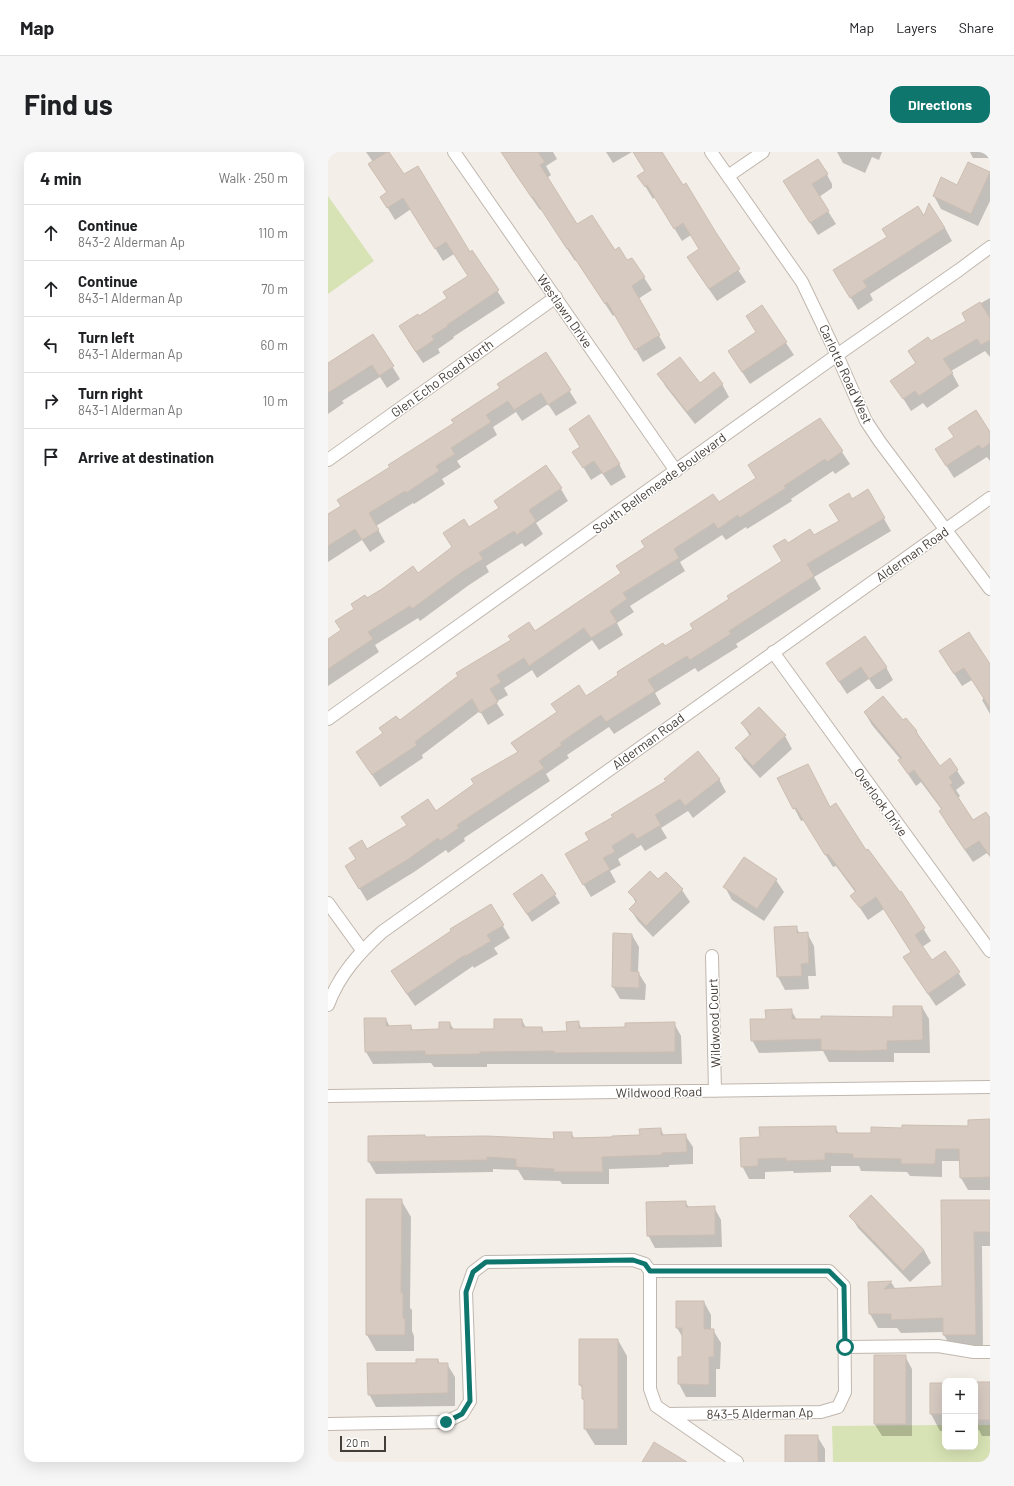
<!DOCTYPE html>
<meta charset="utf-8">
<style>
:root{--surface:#fff;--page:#f6f6f6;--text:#202124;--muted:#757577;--line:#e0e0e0;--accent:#0f766e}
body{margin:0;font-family:Barlow,sans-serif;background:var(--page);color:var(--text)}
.controls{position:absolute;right:12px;bottom:12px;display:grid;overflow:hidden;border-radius:8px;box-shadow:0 4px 16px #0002}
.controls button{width:36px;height:36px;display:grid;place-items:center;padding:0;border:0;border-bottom:1px solid var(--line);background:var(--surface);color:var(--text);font:20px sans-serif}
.scale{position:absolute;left:12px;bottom:10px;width:46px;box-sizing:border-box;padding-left:4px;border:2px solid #453d37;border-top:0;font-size:11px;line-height:14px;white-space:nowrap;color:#453d37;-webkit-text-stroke:3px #fff;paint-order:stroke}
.stop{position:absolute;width:12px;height:12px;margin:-9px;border:3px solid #0f766e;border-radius:50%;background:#fff}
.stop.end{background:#0f766e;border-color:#fff;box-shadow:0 1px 4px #0008}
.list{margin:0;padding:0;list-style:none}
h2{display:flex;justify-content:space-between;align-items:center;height:52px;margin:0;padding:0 16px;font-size:17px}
h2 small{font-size:13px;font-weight:400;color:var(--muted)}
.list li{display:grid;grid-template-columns:26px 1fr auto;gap:12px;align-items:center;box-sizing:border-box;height:56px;padding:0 16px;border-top:1px solid var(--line)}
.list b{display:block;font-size:15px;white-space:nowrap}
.list p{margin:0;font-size:13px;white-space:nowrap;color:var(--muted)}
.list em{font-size:13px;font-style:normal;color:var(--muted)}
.icon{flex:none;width:22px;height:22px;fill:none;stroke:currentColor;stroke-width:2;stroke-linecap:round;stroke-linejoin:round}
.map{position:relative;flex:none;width:662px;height:1310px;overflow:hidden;border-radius:12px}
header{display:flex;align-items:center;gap:24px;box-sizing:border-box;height:56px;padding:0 20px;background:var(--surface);border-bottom:1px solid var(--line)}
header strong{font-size:19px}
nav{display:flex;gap:22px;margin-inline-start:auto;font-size:14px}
.intro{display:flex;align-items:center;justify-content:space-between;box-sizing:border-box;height:96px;padding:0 24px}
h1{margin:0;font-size:28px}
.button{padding:10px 18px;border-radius:12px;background:var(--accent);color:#fff;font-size:14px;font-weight:700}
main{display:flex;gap:24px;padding:0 24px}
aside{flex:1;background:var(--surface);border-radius:12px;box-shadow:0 4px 16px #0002}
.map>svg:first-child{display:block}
.green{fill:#d7e3b4}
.shadow{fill:#0003}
.building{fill:#d6cac1;stroke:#cdbeb2}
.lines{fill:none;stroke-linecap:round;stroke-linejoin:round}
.street-casing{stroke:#c0b7ae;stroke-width:14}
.street{stroke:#fff;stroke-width:12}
.route{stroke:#0f766e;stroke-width:5}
.labels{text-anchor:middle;stroke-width:3;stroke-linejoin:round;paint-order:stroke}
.street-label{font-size:13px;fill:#453d37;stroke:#fff}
</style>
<header>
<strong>Map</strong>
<nav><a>Map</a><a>Layers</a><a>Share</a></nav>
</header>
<div class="intro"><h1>Find us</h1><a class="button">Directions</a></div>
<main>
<aside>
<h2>4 min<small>Walk · 250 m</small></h2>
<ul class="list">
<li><svg class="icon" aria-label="ahead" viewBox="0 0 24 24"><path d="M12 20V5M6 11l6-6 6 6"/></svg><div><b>Continue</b><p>843-2 Alderman Ap</p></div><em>110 m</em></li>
<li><svg class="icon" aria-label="ahead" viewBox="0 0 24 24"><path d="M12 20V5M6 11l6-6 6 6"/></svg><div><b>Continue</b><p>843-1 Alderman Ap</p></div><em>70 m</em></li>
<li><svg class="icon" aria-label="left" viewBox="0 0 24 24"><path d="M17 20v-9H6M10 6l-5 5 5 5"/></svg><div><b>Turn left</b><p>843-1 Alderman Ap</p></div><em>60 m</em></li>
<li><svg class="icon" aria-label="right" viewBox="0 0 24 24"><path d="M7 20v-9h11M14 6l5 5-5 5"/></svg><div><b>Turn right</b><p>843-1 Alderman Ap</p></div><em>10 m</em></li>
<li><svg class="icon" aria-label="arrive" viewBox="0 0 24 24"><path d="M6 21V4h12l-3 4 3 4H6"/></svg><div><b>Arrive at destination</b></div></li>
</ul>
</aside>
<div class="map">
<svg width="662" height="1310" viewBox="0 0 662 1310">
<rect width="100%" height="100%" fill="#f3eee8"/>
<path class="green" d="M0 44 46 109 0 142Z
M617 1273V1295H647V1273H662V1310H505L504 1274Z"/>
<path class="shadow" d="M38 0H60L76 24 141 102 144 100 177 151 125 185 126 186 110 197 112 201 95 211 79 187 91 165 120 146 141 125 126 102 115 109 83 57 67 68 53 45 59 41 41 13 45 10Z
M181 0H225L229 7 218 14 223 23 219 26 249 73 299 110 304 107 324 138 310 147 338 196 315 210 287 162 285 164 248 108 247 109 213 57 212 58 183 16 176 3Z
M278 0H304L285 11Z
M305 0H333L418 130 389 149 368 118 372 98 363 83 354 89 327 45 325 47 311 24 317 20Z
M509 0H554L551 8 544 5 537 21 515 11Z
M642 0H662V6H645Z
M640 11 662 22V49L650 74 613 57 606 44 630 34Z
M497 19 504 32V36L491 45 508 72 490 83 456 30Z
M596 66 617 76 624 89 542 142 545 148 530 158 514 131Z
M662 146V205L657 199 623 219 631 234 599 256 595 251 583 259 564 229 588 212 581 200 603 191 640 169 635 161Z
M434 155 466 203 422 232 401 200 429 181Z
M45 183 72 227 59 236 52 225 14 249 16 251 0 262V219Z
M218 202 249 251 228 264 220 252 194 269 188 260 165 275 169 283 129 309 133 315 114 327 117 332 86 352 85 351 48 374 57 390 42 400 34 388 0 410V364L14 355 63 316 127 272Z
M331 223 372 232H394L401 245 367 272 338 235Z
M492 267 522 312 507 322 505 319 463 347 464 349 419 377 418 375 398 388 394 383 352 410 357 419 302 454 306 460 289 471 295 483 271 498 264 488 209 526 204 518 176 536 180 543 168 550 176 563 160 573 152 559 94 603 95 606 52 635 29 600 72 570 294 422 390 351 429 326Z
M662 282V309L659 305 626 326 616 310Z
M246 300 291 312 298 325 283 334 274 321 263 328Z
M233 337 240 349 208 371 215 382 197 395 194 391 158 414 161 420 141 433 92 469 90 466 47 493 51 500 0 534V488L14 479 27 457 38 448 90 422 125 396 141 377Z
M540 339 563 379 486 425 493 437 408 492 410 495 370 520 367 516 327 541 333 552 286 582 281 575 239 603 241 606 218 622 222 629 136 686 137 689 120 701 118 698 86 720 39 749 18 714 39 699 107 660 190 600 185 591 366 477 402 447 455 409 459 393 486 384 512 369 524 348Z
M612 500 662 514V562L654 548 656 546 644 528 634 534Z
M499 512 558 515 565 528 552 537H548L541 527 519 542Z
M431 556 457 584 464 597 432 626 416 608 409 596 422 584 414 571Z
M537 561 575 570 588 579 612 615 622 608 637 631 628 638 632 644 630 646 645 669 662 668V705L659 701 645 710 619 672 612 659 614 658 593 630 588 634 571 609 573 608 544 573Z
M391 627 398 640 365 666 360 659 333 676 339 686 317 699 313 693 290 707 293 713 282 719 288 730 263 745 238 703Z
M451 627 502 656 572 741H573L603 789 594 795 604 809 617 800 638 833 608 854 584 818V801L556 757 540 768 524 744 528 741 508 714 505 715 476 668 473 669Z
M338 721 354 738 362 750 325 785 310 769 302 757 308 751 302 740 330 729Z
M448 728 456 740 436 769 404 748 397 735Z
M227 743 232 751 204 770 191 750Z
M163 754 182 786 166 796 170 802 146 816 145 814 87 854 72 832 124 779Z
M468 775 472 782 479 781 486 794 488 824H480L481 837 457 838 450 825 447 776Z
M304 783 311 795 310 820 318 833 317 848 292 847 285 835Z
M594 855 601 867 602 901H566V910H501L495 899 431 901 424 888 439 868 463 858 469 868 566 866Z
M58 867 62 875 83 874 85 879 112 878 122 871 126 878H167L194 868 198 876H214L216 881 240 880 250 870 254 877 298 876 346 871 353 884 354 912H159V915H106L103 911 45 912 38 900Z
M662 968V1038H640L633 1026 632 1009H614V1025L582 1024 579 1020 533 1019 531 1014H503V1020L466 1021 465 1019 437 1020V1027H421L414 1014 433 986 507 975 511 982H544L575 977 641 975Z
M333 977 336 984 357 983 365 995V1012L341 1013V1015L281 1017V1032H234L232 1029 196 1028 190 1018 165 1017V1020L48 1022 41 1010 97 986 227 988 243 981 247 987 313 984Z
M73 1048 83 1065 82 1156 84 1158V1179L86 1184V1199H48L39 1183Z
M662 1049V1094H654L655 1196 624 1197 616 1183V1180L573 1181 569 1176H550L542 1162 541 1131 563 1130 568 1138 615 1135Z
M357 1050 361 1055H386L393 1068 394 1095 327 1096 320 1083Z
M523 1064 596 1098 603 1111 582 1130 530 1076Z
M376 1150 383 1163V1178H385L393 1191 392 1217H388V1245H358L351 1232V1206H355V1186L349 1176Z
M290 1188 299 1204V1293H267L257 1277V1251L255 1247V1237L252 1233Z
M577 1204 584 1217V1284H554L546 1271Z
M110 1208 112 1212H119L127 1225V1254L48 1255 41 1242 89 1212Z
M647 1231H662V1284H654L651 1278H647Z
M617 1232V1279H612L603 1262Z
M489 1284 497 1297V1310H458Z"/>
<path class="building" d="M59 0H61L76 22 90 14 142 100 144 98 171 138 119 173 120 174 104 184 106 188 88 200 71 174 90 162 91 164 119 146 115 140 140 124 118 90 107 97 75 46 59 56 52 45 59 40 40 12Z
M173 0H210L217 10 212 13 249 72 264 63 287 98 291 95 299 108 304 106 317 125 304 134 332 183 307 198 279 150 277 152 240 96 239 97 205 45 204 46Z
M305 0H334L355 33 358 31 387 79 412 117 381 137 359 105 371 97 355 71 346 77 319 33 317 35 309 24 317 19Z
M490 7 500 22 484 32 501 59 482 71 455 29Z
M640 10 662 20 643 62 605 44 613 25 629 33Z
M601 51 617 76 535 129 539 135 522 146 505 118 559 85 554 77 590 54 596 64Z
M652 150 662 166V188L653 193 649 187 615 207 625 221 591 244 587 239 575 247 562 229 588 211 580 199 600 185 603 189 638 169 634 161Z
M434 153 459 190 414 220 400 199 428 180 418 164Z
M45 182 66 214 51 224 44 213 0 241V211Z
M218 200 243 238 220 253 213 241 186 258 180 249 158 263 163 270 123 296 127 302 108 314 111 319 78 341 77 339 41 361 51 378 34 388 27 377 0 394V362L13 354 9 348 62 315 60 313 126 271 123 268 172 236 169 232Z
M352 205 372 231 386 220 395 232 359 260 329 222Z
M648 258 662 280V291L654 297 651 293 618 314 607 297 626 285 620 276Z
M261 263 292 312 275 322 266 309 255 316 244 300 252 295 241 277Z
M492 266 515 299 499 310 497 307 456 334 458 336 411 366 410 363 390 377 386 371 346 397 351 406 295 441 299 447 282 459 289 470 263 486 256 476 201 514 196 506 169 523 173 530 162 537 170 550 152 561 144 547 87 590 89 593 44 623 28 600 55 581 51 576 68 564 72 568 130 524 128 521 183 488 180 484 201 470 207 479 293 421 288 414 317 395 313 389 385 342 391 350 428 326 420 313Z
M218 313 234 336 201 358 208 369 189 383 186 379 151 401 155 407 134 420 84 457 82 454 40 480 45 487 0 517V487L13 478 7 469 26 457 23 452 37 443 39 446 54 437 85 414 90 421 124 395 115 381 136 367 141 375 171 356 166 349Z
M540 337 557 366 479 412 486 424 401 479 403 482 362 508 359 504 320 528 327 539 278 570 273 563 232 591 234 593 211 609 216 616 129 673 131 676 112 689 110 686 79 708 31 737 17 714 28 707 21 696 34 688 39 697 79 673 73 665 100 647 108 659 146 632 143 627 190 600 183 591 229 560 223 552 251 533 258 544 290 523 289 520 335 491 337 494 365 477 362 472 401 447 399 444 454 409 445 394 457 387 460 391 482 377 486 383 511 369 501 353 521 341 524 347Z
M641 480 662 512V556L636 516 626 522 611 499Z
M537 484 559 515 541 527 533 515 511 530 498 511Z
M555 544 575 568 578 566 589 579 588 580 612 614 622 606 630 618 621 625 625 631 622 633 645 668 658 660 662 666V704L651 689 637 698 611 659 614 657 586 618 580 622 570 608 574 606 536 560Z
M431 555 458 583 425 614 407 596 423 582 413 571Z
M370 599 392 627 357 654 352 647 327 663 333 673 309 687 305 681 284 694 287 700 275 706 282 717 255 733 237 702 261 688 257 681 285 665 283 663 338 629 336 627Z
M480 612 502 655 508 651 538 698 540 697 572 740 573 739 597 776 587 783 604 808 617 799 632 820 600 842 575 805 583 800 548 745 532 756 522 744 528 739 500 702 497 703 468 656 465 657 449 626Z
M416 705 449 727 429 757 395 735Z
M322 719 330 727 338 720 355 737 318 774 301 757 309 749 300 740Z
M214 722 228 742 199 762 185 742Z
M163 752 176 773 159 783 163 789 138 804 137 803 79 842 63 819 123 779 122 777Z
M469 774V781L480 780 481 811 473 812 474 824 449 825 446 775Z
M285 781 304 782 303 819 311 820V836L284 835Z
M565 854H594L595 888 559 889V898L529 899 493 898V887L423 889 422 867H438L437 858 464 857V867H493V864L565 865Z
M36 866H58V874L83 873V878L111 877V870H122V877H166V867H194V875H214V880L239 879 238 870 251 869V876L297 875V871L347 870V900L226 901V899L152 900V902L97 903V899L37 900Z
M662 967V1025L632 1026 631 997H608L607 1012H573V1007L525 1006V1002L497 1001V1008L458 1009V1006L430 1007V1014L413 1015 412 986 432 985 431 975 508 974V981H543V975L574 976V973L640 974V968Z
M333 976V983L358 982 359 1000 334 1001V1003L274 1005 275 1020H226V1017L188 1015V1007L159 1005V1008L40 1010V984L97 983V985L158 984 226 987 225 980H244V986L284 985V984L312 983 311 977Z
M543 1043 596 1098 575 1119 521 1064Z
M38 1047H74L73 1141H75V1166H77V1183H38Z
M613 1048H662V1080H646L648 1183H615V1166L563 1168V1162H541L540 1130 564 1129 556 1137 614 1134Z
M358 1049V1055L387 1054V1083L319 1084 318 1050Z
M348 1149H376V1177H386V1205H381V1233L350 1232V1205H354V1176H348Z
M251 1187H290V1277H256V1247H254V1233H251Z
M546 1203H578V1272H546Z
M88 1207H110V1211H120V1241L40 1243 39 1211H88Z
M647 1230H662V1268H647Z
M602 1231H617V1262H602Z
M457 1283H490V1310H457Z
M326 1290 359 1310H314Z"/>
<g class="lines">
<defs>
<path id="street" d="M126 0 348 319
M383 0 474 130 509 203 538 269 552 290 662 437
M400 24 435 0
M0 308 228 145
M445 500 662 799
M0 567 509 203 631 118 662 95
M0 751 34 798
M384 804 387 939
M0 853C11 823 31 801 54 780L662 346
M0 944 662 935
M322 1119H501L516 1134 517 1240 510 1255 493 1260 339 1262
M322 1119V1237L328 1254 409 1310
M517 1195 610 1194 646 1200H662
M0 1272 118 1270 134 1262 142 1249 138 1140 145 1120 158 1110 305 1108 317 1112 322 1119"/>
</defs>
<use href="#street" class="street-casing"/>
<use href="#street" class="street"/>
</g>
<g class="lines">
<path class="route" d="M118 1270 134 1262 142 1249 138 1140 145 1120 158 1110 305 1108 317 1112 322 1119H501L516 1134 517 1195"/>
</g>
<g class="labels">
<g class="street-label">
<text transform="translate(237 159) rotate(55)" y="5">Westlawn Drive</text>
<text transform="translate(518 222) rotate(65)" y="5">Carlotta Road West</text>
<text transform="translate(114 226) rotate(-36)" y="5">Glen Echo Road North</text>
<text transform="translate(331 331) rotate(-36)" y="5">South Bellemeade Boulevard</text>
<text transform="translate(584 402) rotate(-35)" y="5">Alderman Road</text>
<text transform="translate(320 589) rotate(-36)" y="5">Alderman Road</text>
<text transform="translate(553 650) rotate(54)" y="5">Overlook Drive</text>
<text transform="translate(386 871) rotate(-92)" y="5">Wildwood Court</text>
<text transform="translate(331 940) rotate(-1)" y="5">Wildwood Road</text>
<text transform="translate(432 1261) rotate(-1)" y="5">843-5 Alderman Ap</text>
</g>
</g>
</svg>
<div class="controls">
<button>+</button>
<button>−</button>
</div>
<div class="scale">20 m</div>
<div class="stop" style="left:517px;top:1195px"></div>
<div class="stop end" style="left:118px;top:1270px"></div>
</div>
</main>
